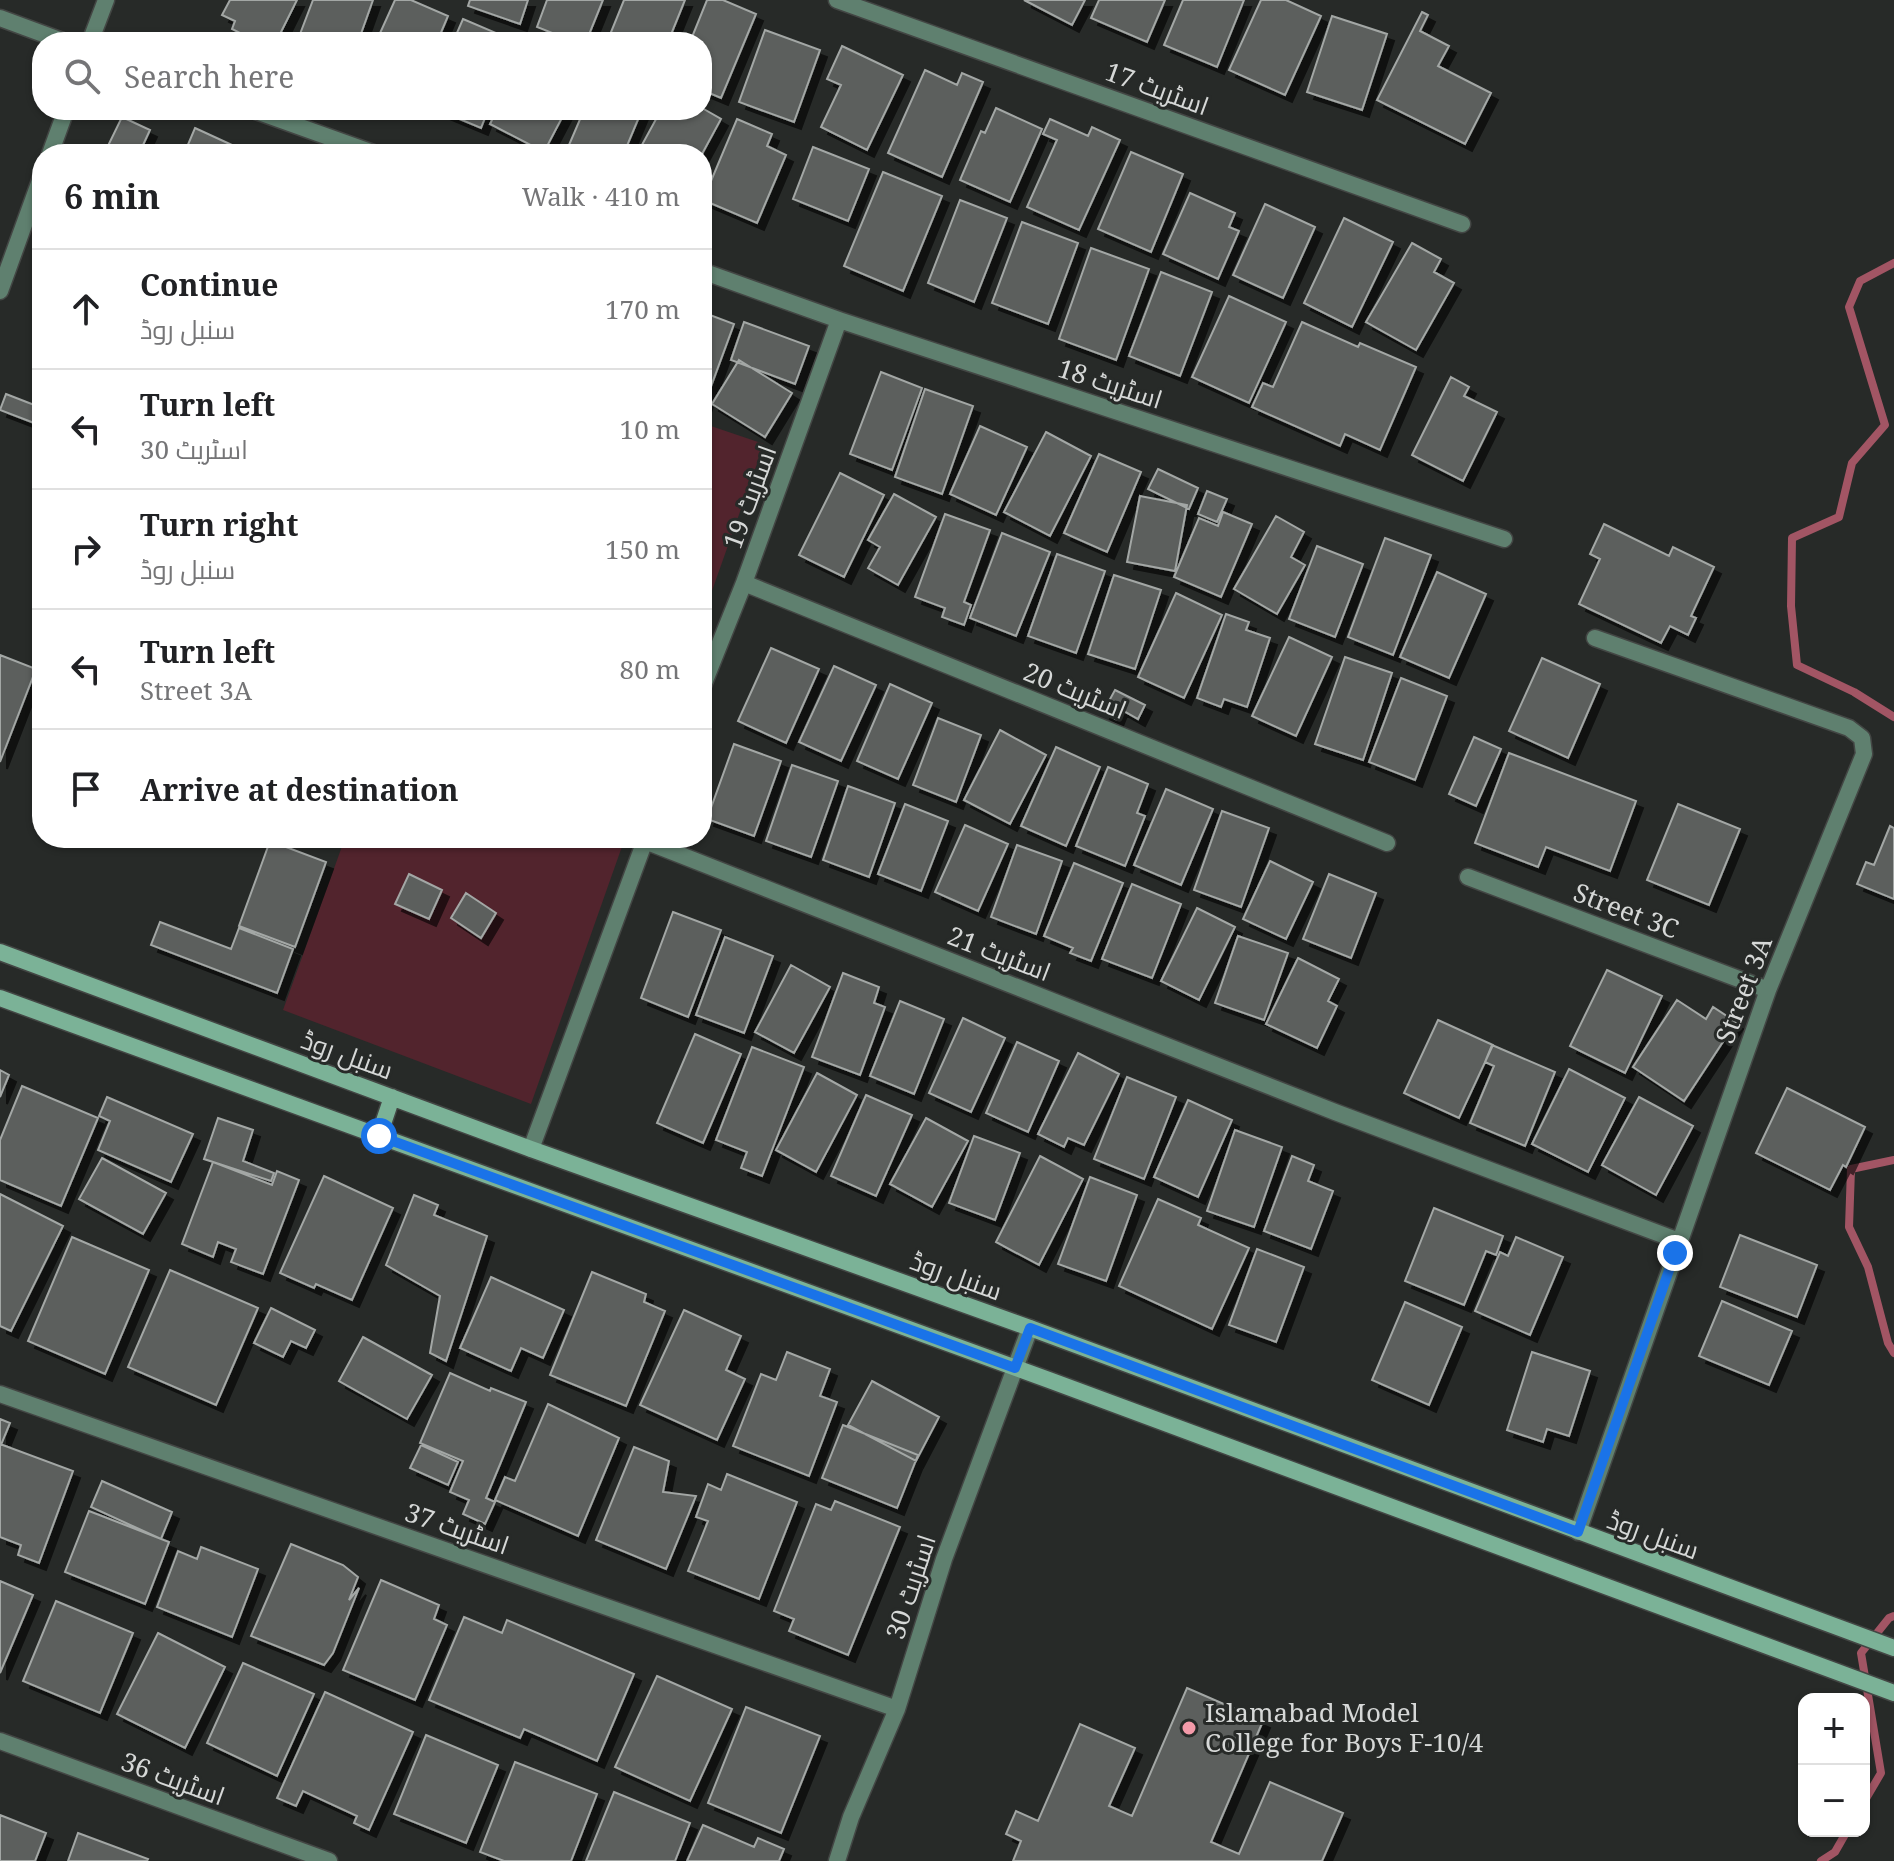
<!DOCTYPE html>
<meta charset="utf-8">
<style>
:root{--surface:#fff;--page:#f6f6f6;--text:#202124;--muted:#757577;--line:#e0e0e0}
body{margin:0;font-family:"Noto Serif",Cairo,serif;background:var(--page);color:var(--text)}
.controls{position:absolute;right:24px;bottom:24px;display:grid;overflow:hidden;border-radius:16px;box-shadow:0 2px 6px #0004}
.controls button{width:72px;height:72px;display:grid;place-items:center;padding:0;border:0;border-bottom:2px solid var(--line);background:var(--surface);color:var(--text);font:40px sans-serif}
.stop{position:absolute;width:24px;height:24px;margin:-18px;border:6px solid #1a73e8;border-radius:50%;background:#fff}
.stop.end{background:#1a73e8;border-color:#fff;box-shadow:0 2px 8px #0008}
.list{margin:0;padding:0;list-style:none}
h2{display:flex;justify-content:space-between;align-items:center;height:104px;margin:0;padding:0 32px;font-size:34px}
h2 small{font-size:26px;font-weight:400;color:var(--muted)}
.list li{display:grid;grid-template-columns:52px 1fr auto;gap:24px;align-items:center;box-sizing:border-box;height:120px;padding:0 32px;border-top:2px solid var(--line)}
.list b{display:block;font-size:30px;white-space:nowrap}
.list p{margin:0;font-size:26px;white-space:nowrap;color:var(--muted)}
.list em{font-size:26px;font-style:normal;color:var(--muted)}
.icon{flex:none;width:44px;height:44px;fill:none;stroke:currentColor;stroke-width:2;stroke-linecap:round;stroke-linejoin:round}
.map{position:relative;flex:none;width:1894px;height:1861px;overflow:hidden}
.search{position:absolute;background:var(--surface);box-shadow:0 2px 6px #0004;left:32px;top:32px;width:680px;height:88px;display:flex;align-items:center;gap:20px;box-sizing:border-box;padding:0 28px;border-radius:32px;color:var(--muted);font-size:30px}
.panel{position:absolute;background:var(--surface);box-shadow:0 2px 6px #0004;left:32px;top:144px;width:680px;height:704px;border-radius:32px}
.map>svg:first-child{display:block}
.green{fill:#52242d}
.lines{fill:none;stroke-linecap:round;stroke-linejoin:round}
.stream{stroke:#a25564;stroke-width:8}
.building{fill:#5b5f5d;stroke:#a3a7a5;stroke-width:2;filter:url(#shadow)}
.street-casing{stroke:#434644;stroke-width:19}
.secondary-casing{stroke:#434644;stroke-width:19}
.street{stroke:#5f806f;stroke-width:16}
.secondary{stroke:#7bb297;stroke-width:16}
.route{stroke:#1a73e8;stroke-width:10}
.poi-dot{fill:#f39aa9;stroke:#272a28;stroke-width:3}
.labels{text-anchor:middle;stroke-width:6;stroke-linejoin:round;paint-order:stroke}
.street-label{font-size:26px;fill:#d6d8d7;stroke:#272a28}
.poi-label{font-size:26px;fill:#d6d8d7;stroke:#272a28;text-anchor:start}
</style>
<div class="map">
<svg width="1894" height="1861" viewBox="0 0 1894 1861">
<defs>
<filter id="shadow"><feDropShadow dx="7" dy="7" stdDeviation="0" flood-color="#0009"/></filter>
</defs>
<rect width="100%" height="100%" fill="#272a28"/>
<path class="green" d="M702 423 764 444 702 619Z
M345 838H625L531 1104 283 1010Z"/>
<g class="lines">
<path class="stream" d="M1894 263 1860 281 1849 307 1885 425 1852 463 1839 517 1792 538 1791 606 1797 665 1854 692 1894 717
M1894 1160 1851 1169 1849 1227 1868 1267 1888 1343 1894 1353
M1864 1802 1881 1773 1861 1653 1889 1618 1894 1616
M1821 1861 1835 1852 1847 1831"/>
</g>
<path class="building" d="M230 0H297L276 42H258L232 29 235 21 222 15Z
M313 0H373L358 42H297Z
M395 0H411L448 16 437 42H376Z
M470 0H528L520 24 468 6Z
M547 0H603L586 42H575L537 27Z
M624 0H685L668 42H607Z
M707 0H723L756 14 721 98 702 90V42H690Z
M1024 0H1085L1072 25Z
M1099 0H1165L1147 42 1091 18Z
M1183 0H1244L1217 67 1164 45Z
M1261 0H1286L1321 16 1285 95 1229 70Z
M1422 12 1428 15 1420 31 1449 46 1438 66 1491 93 1465 144 1377 100Z
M1332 16 1387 34 1362 110 1307 92Z
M463 19 517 42H453Z
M765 30 820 50 794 122 739 102Z
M842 46 903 75 867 150 821 127 841 85 827 79Z
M925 70 957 85 962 73 983 82 942 177 888 153Z
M702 108 721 119 702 154H637L661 110H702Z
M996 108 1042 129 1010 202 960 180 981 131 985 133Z
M438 110H488L481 128Z
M497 110H566L544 152 490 124Z
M584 110H642L624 153 614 148 611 154H572L566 152Z
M122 117 150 130 143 145 162 154H104Z
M737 119 772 134 767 146 786 155 757 223 703 200Z
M1050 119 1088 136 1092 127 1120 140 1079 230 1027 207 1057 140 1043 134Z
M195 128 245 151 243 154H184Z
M813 147 869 169 848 221 793 199Z
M1131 152 1183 174 1151 252 1098 229Z
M883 172 942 196 903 291 844 266Z
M1190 193 1235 213 1229 227 1239 231 1218 279 1163 254Z
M960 200 1007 218 974 302 928 283Z
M1265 204 1315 227 1283 298 1233 275Z
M1344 218 1393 242 1352 327 1304 303Z
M1022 222 1078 243 1048 324 992 303Z
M1412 243 1441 259 1434 272 1454 283 1416 350 1366 322Z
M1091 248 1149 269 1116 360 1059 339Z
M1161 272 1212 292 1180 376 1129 356Z
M1229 296 1286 322 1249 403 1192 377Z
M702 312 734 324 703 408H702Z
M744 322 809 346 795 384 731 360Z
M1302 322 1358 347 1360 343 1416 367 1380 450 1345 434 1340 446 1252 407 1263 383 1273 387Z
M739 360 792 393 765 437 712 404Z
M881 372 922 388 892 470 850 454Z
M1451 377 1469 387 1464 396 1497 412 1463 481 1412 455Z
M925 389 973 406 942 494 895 477Z
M6 394 42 408V426L0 410Z
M980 426 1027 447 996 515 950 494Z
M1046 432 1091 456 1050 536 1004 512Z
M1099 454 1141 472 1107 552 1064 533Z
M1158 469 1198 488 1189 509 1148 489Z
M840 473 884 495 844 577 799 555Z
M1207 491 1227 499 1217 522 1198 514Z
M894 494 936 517 898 585 868 568 880 547 868 540Z
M1140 496 1187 505 1175 571 1127 562Z
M1223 512 1252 524 1221 597 1174 577 1199 518 1218 526Z
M945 514 990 530 964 602 971 605 964 625 942 617 945 608 915 597Z
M1276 516 1304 532 1291 557 1305 565 1277 614 1234 589Z
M1604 524 1669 556 1673 547 1714 567 1691 616 1696 618 1688 635 1670 626 1661 643 1579 604 1600 559 1590 554Z
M1002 533 1050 552 1016 636 970 618Z
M1385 538 1431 555 1393 655 1348 637Z
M1317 546 1363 564 1335 637 1289 619Z
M1057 554 1105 571 1076 653 1028 636Z
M1437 572 1486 594 1449 678 1400 657Z
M1114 575 1161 590 1135 669 1088 654Z
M1176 593 1222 615 1184 698 1138 677Z
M1226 614 1249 622 1246 630 1270 638 1247 707 1224 699 1221 707 1197 698Z
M1289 637 1332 657 1296 736 1252 716Z
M771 648 819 669 786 743 738 721Z
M0 655 36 669 0 762Z
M1345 657 1392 673 1363 760 1315 744Z
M1542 658 1600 684 1568 758 1509 731Z
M834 666 876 685 841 761 799 742Z
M1401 678 1447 696 1415 780 1369 762Z
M890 684 932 703 898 779 857 761Z
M1115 690 1145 705 1138 719 1120 709 1116 719 1103 712Z
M938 718 981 735 956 802 913 785Z
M1000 730 1046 755 1010 824 964 800Z
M1474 737 1501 749 1476 806 1449 794Z
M734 744 781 761 754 836 707 819Z
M1056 747 1100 767 1066 846 1021 826Z
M1509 753 1636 801 1610 871 1546 847 1538 867 1475 843Z
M792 765 838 781 811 857 766 841Z
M1108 767 1148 784 1137 813 1145 816 1125 866 1076 846Z
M848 786 895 803 869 877 823 860Z
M1166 789 1213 809 1181 885 1134 865Z
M905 804 948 821 921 891 878 874Z
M1678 804 1740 829 1709 905 1647 880Z
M1222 811 1269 828 1241 907 1194 890Z
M965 825 1008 844 978 911 935 892Z
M1890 826 1894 828V899L1857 884 1866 862 1874 865Z
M270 841 326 862 295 947 239 926Z
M1017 845 1062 861 1036 934 991 917Z
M1270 861 1313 882 1286 939 1243 919Z
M1074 863 1123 883 1091 961 1070 953 1073 948 1044 936Z
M409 874 442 890 429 919 395 904Z
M1329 874 1376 893 1351 958 1303 939Z
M1132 884 1181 904 1152 978 1102 959Z
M466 893 496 913 481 938 451 918Z
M1197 908 1235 927 1199 1000 1161 981Z
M673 912 721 930 688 1017 641 998Z
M160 922 231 949 239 928 293 949 277 993 151 945Z
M1238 936 1288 953 1264 1020 1215 1003Z
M725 937 773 956 744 1033 696 1015Z
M1298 958 1339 979 1328 1001 1337 1006 1317 1048 1266 1024Z
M791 965 830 987 794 1053 755 1032Z
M1607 970 1662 996 1625 1073 1570 1046Z
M843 973 879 987 874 1003 885 1007 860 1075 812 1057Z
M1677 1000 1706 1019 1713 1007 1736 1022 1684 1101 1633 1067Z
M900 1001 944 1019 914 1094 870 1076Z
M963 1018 1005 1038 971 1112 929 1093Z
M1438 1020 1493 1045 1459 1118 1404 1093Z
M695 1034 741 1054 703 1143 657 1123Z
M1017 1042 1059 1061 1028 1132 986 1113Z
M1492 1045 1555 1072 1525 1146 1470 1123 1494 1066 1485 1062Z
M752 1047 804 1067 762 1176 741 1168 747 1152 716 1140Z
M1078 1053 1119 1074 1084 1145 1068 1138 1064 1147 1038 1134Z
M1569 1069 1625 1098 1588 1172 1532 1144Z
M0 1070 9 1075 0 1097Z
M817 1073 857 1095 816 1172 776 1150Z
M1127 1077 1176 1097 1144 1179 1094 1159Z
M22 1086 98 1118 61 1206 0 1180V1140Z
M1787 1088 1865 1127 1846 1167 1843 1165 1830 1190 1756 1153Z
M866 1095 912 1115 876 1196 831 1176Z
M107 1097 193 1134 171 1182 98 1150 110 1121 99 1116Z
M1639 1097 1693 1126 1656 1195 1602 1165Z
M1188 1100 1232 1120 1198 1197 1154 1177Z
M218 1118 253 1130 243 1161 274 1173 271 1181 204 1159Z
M926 1118 968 1141 932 1207 890 1184Z
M1235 1130 1282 1147 1254 1227 1207 1211Z
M974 1136 1020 1153 995 1220 949 1203Z
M1040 1156 1083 1179 1039 1265 996 1242Z
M1292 1156 1314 1165 1308 1181 1333 1191 1311 1249 1264 1231Z
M102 1158 166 1193 143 1234 79 1199Z
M213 1162 272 1185 277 1171 299 1180 263 1274 231 1262 236 1249 218 1242 213 1257 182 1244Z
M324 1176 393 1208 352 1300 316 1284 314 1288 280 1273Z
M1090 1177 1137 1195 1106 1281 1058 1264Z
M0 1194 63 1226 11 1331 0 1326Z
M414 1195 438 1205 434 1215 487 1236 446 1361 430 1353 440 1296 386 1265Z
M1158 1199 1201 1218 1198 1225 1249 1248 1212 1329 1119 1286Z
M1434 1208 1503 1236 1496 1255 1486 1251 1464 1305 1405 1281Z
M1740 1235 1817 1265 1797 1317 1720 1287Z
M72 1237 149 1270 105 1374 28 1341Z
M1516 1237 1563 1257 1530 1335 1475 1311 1500 1252 1508 1256Z
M1257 1249 1304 1267 1276 1342 1229 1325Z
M170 1270 258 1308 216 1405 128 1367Z
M592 1272 646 1294 644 1302 665 1311 626 1406 550 1375Z
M491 1277 564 1310 543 1358 521 1348 511 1371 460 1348Z
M1722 1301 1792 1331 1769 1385 1699 1356Z
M1405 1302 1462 1327 1429 1405 1372 1380Z
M271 1308 315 1330 306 1348 291 1341 283 1357 254 1343Z
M684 1310 741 1336 726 1370 745 1379 717 1440 640 1405Z
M363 1337 432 1375 407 1419 339 1381Z
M787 1352 830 1369 820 1396 837 1402 809 1476 733 1446 761 1374 776 1380Z
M1532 1352 1590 1371 1569 1436 1547 1429 1543 1442 1507 1430Z
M450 1373 490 1391 491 1388 526 1402 486 1498 495 1502 485 1524 463 1514 469 1500 450 1492 463 1461 420 1443Z
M872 1381 939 1417 916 1461 848 1425Z
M548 1404 619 1438 578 1536 495 1500 505 1477 515 1481Z
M0 1419 10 1423 1 1445H0Z
M843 1425 918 1455 897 1508 822 1478Z
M0 1444 73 1471 39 1563 18 1555 21 1545 0 1537Z
M421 1445 458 1462 448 1485 410 1468Z
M634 1447 669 1461 663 1492 696 1496 666 1569 596 1540Z
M727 1474 797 1502 759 1599 688 1571 708 1521 696 1517 708 1484 721 1490Z
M102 1481 172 1512 161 1539 91 1507Z
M835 1501 900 1527 848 1655 789 1631 794 1619 774 1611 816 1504 831 1510Z
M89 1511 169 1542 145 1604 65 1572Z
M291 1544 343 1565 358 1577 349 1600 359 1588 333 1653 324 1665 251 1636Z
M201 1547 258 1569 232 1637 157 1607 178 1551 197 1559Z
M381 1580 439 1605 434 1619 447 1625 415 1700 343 1670Z
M0 1581 33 1595 0 1673Z
M56 1601 133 1633 100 1713 23 1681Z
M464 1617 502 1633 507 1620 634 1674 597 1761 524 1729 520 1738 429 1700Z
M158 1633 225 1667 185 1748 117 1714Z
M243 1663 314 1694 277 1776 207 1743Z
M657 1676 732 1709 690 1801 615 1767Z
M1187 1688 1263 1721 1211 1842 1239 1854 1270 1782 1343 1813 1322 1861H1013L1021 1841 1006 1834 1016 1811 1038 1821 1080 1724 1135 1748 1109 1806 1132 1816Z
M325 1692 413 1732 369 1830 354 1823 357 1816 303 1791 296 1806 277 1798Z
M746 1707 820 1736 781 1833 708 1803Z
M426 1735 498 1765 466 1843 394 1814Z
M515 1762 597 1794 571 1861H504L480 1852Z
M614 1792 690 1823 675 1861H586Z
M0 1815 46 1833 35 1861H0Z
M703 1825 754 1847 758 1838 784 1849 779 1861H687Z
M78 1833 148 1859 147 1861H68Z"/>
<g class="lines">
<defs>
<path id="street" d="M837 0 1462 224
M0 18 65 42
M90 42 106 0
M253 110 376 154
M50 154 66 110
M702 271 839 320 1504 539
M0 291 42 175
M744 583 1387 843
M702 688 744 583 839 320
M645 841 1335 1112 1679 1241
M1468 877 1768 990
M531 1149 646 838
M0 1394 897 1709
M1578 1532 1768 990 1864 754 1862 738 1849 728 1595 638
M0 1741 329 1861
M837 1861 851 1817 897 1709 944 1559 1030 1328"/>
<path id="secondary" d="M0 952 531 1149 1030 1328 1894 1648
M0 998 1049 1380 1894 1693
M379 1136 392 1097"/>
</defs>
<use href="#street" class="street-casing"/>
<use href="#secondary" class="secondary-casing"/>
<use href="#street" class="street"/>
<use href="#secondary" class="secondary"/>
</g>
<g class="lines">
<path class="route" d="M379 1136 1015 1368 1030 1328 1578 1532 1675 1253"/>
</g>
<circle class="poi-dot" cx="1189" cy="1728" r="8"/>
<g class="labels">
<g class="street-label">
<text transform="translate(1157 89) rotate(20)" y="9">اسٹریٹ 17</text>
<text transform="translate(1110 384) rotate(18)" y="9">اسٹریٹ 18</text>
<text transform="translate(750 497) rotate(-70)" y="9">اسٹریٹ 19</text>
<text transform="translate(1075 691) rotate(22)" y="9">اسٹریٹ 20</text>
<text transform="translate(1626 911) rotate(21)" y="9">Street 3C</text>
<text transform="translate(999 954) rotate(21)" y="9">اسٹریٹ 21</text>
<text transform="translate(1744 990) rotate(-69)" y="9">Street 3A</text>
<text transform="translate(347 1055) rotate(20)" y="9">سنبل روڈ</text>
<text transform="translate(956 1276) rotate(20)" y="9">سنبل روڈ</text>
<text transform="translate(457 1529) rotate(19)" y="9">اسٹریٹ 37</text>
<text transform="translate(1653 1535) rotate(20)" y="9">سنبل روڈ</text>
<text transform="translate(911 1587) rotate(-72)" y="9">اسٹریٹ 30</text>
<text transform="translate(173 1779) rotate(20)" y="9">اسٹریٹ 36</text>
</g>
<g class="poi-label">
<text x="1205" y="1722">Islamabad Model<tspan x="1205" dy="30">College for Boys F-10/4</tspan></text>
</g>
</g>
</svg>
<div class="controls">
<button>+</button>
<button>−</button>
</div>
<div class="stop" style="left:379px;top:1136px"></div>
<div class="stop end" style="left:1675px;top:1253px"></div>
<div class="search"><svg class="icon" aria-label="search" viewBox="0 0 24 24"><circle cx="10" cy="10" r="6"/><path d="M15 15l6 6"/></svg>Search here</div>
<section class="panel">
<h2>6 min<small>Walk · 410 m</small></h2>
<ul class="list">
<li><svg class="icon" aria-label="ahead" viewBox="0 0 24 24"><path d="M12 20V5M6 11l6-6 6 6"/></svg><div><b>Continue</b><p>سنبل روڈ</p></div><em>170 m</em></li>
<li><svg class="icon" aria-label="left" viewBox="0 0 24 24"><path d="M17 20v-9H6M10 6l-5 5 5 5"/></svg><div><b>Turn left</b><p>اسٹریٹ 30</p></div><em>10 m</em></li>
<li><svg class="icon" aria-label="right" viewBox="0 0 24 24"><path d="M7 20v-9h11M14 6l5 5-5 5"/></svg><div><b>Turn right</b><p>سنبل روڈ</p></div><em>150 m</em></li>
<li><svg class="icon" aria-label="left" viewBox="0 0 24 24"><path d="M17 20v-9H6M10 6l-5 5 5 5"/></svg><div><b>Turn left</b><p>Street 3A</p></div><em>80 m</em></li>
<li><svg class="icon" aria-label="arrive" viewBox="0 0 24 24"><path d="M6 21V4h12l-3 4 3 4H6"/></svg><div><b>Arrive at destination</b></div></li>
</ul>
</section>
</div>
